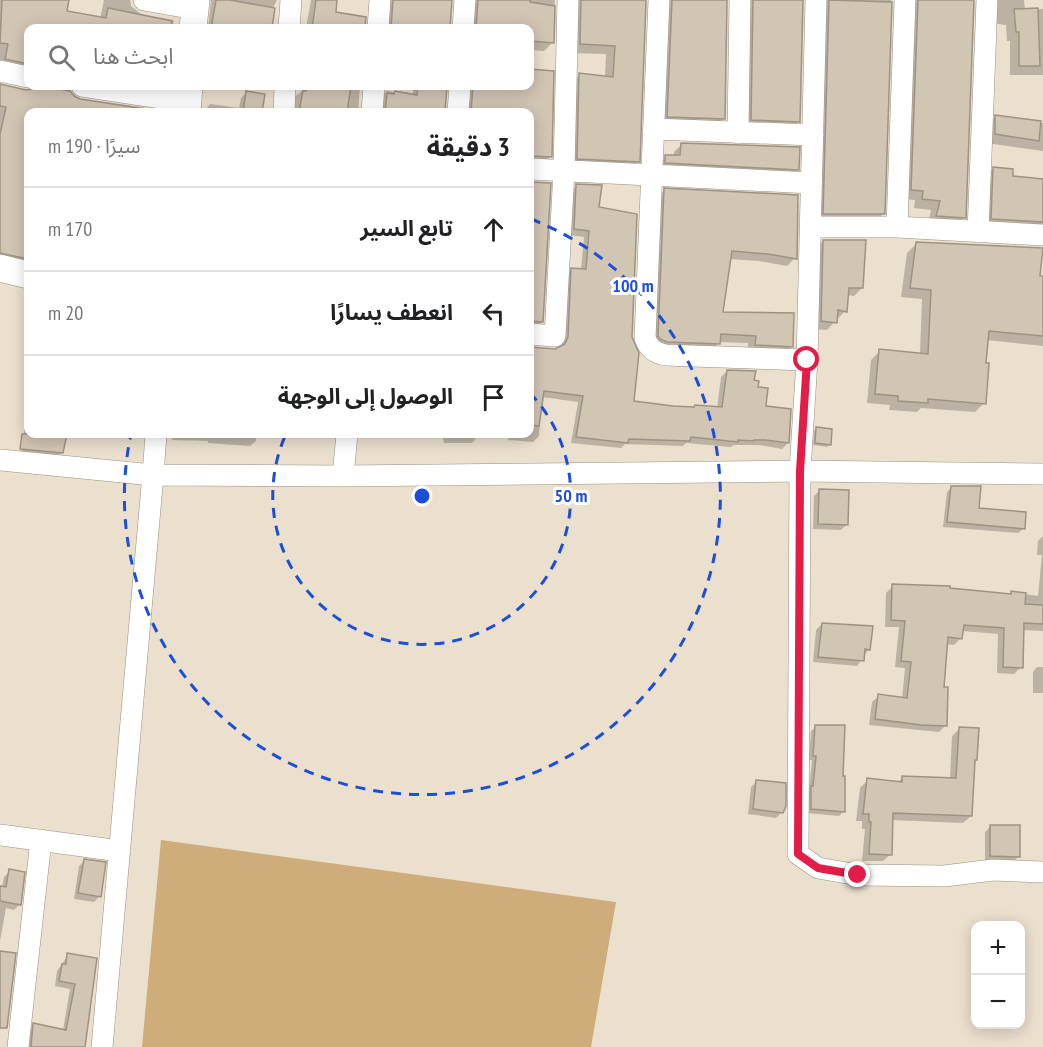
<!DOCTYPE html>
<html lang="ar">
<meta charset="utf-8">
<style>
:root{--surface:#fff;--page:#f2f2f2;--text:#202124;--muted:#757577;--line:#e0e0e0}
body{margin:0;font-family:"PT Sans Narrow","Noto Sans Arabic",sans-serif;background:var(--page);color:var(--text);direction:rtl}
.controls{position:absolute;right:18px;bottom:18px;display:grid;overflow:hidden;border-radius:12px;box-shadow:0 3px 15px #0003}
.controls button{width:54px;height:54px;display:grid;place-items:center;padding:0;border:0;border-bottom:2px solid var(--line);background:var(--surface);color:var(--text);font:30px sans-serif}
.stop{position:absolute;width:18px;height:18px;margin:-14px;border:4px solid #e11d48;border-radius:50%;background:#fff}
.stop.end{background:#e11d48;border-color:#fff;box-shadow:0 2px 6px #0008}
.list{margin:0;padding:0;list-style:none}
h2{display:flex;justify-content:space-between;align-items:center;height:78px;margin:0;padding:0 24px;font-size:26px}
h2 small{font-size:20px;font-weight:400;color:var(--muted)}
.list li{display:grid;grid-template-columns:39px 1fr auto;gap:18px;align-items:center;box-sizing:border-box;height:84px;padding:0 24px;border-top:2px solid var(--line)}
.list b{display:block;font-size:22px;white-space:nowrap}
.list em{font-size:20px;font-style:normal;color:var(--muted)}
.icon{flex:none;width:33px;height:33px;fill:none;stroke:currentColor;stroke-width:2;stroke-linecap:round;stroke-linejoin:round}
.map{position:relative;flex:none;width:1043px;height:1047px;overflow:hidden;direction:ltr}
.search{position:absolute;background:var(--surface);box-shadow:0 3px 15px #0003;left:24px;top:24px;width:510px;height:66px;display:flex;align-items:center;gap:15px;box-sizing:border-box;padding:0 21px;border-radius:12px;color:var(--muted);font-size:22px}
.panel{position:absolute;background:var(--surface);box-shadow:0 3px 15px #0003;left:24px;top:108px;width:510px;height:330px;border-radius:12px;direction:rtl}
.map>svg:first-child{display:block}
.green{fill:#cead7b}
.shadow{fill:#0003}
.building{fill:#d1c5b4;stroke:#9e9382;stroke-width:1.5}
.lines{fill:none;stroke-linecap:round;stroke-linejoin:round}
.minor-casing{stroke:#9a8f7f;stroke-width:22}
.tertiary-casing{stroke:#9a8f7f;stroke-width:28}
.minor{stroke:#fff;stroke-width:21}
.tertiary{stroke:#fff;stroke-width:27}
.route{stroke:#e11d48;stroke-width:8}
.ring{fill:none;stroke:#1d4ed8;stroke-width:3;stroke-dasharray:10 8}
.centre{fill:#1d4ed8;stroke:#fff;stroke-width:3}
.ring-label{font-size:18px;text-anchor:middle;font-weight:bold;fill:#1d4ed8;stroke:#fff;stroke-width:6;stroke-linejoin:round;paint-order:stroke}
</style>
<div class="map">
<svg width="1043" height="1047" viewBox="0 0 1043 1047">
<rect width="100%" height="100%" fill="#ebdfce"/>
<path class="green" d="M161 840 616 902 591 1047H142Z"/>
<path class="shadow" d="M0 0H67L65 12 100 19 104 0H130L131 6 141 14 174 20 172 28H28V74L0 67Z
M207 0H277L274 6 270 28H208L211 1Z
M311 0H335L334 13 354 27 363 28H306Z
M383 0H451L450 28H383Z
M466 0H555L553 42 544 51 530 50V28H468Z
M567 0H645L638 161 629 170 568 167 570 84 580 75 605 77 606 54 571 53Z
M657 0H726L724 118 715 128 658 125Z
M738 0H802L799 121 789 130 742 129Z
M815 0H891L883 214 874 223H815Z
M904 0H973L964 217 955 227 928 225 931 210 914 208 915 200 902 199Z
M986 0H1024L1025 10 1043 9V75H1010V41H1007L1006 25 991 23Z
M530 70 552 72 550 157 544 163H530V112H466L468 86H530Z
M0 85 25 91 32 90 33 86H68L72 97 80 100 162 112H28V268L0 261Z
M303 86H360L358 112H292L294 97 302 91Z
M416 86H446L445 112H379L381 97 387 91 413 95V88Z
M247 92 263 95 260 112H204L210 104 239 108 241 98Z
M996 116 1043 123V151L986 143 987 126Z
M682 144 798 169 790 177 658 170V164L666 157H674V152Z
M994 168 1011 177 1043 181V236L983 228 985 177Z
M530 182 549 184 542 322 536 327H530Z
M577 186 597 209 631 338 633 402 672 407 717 409 721 377 727 371 752 381 764 407 788 443 782 449 759 445H733L731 447 686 443 683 446 625 444 621 448 571 443 578 402 542 397 539 436 533 442 508 440V434H530V348L554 350 561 349 566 275 572 269 581 270 584 237 568 235 571 191Z
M665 190 795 258 787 266 759 261 729 259 721 314 791 346 783 354 748 353V343L719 342 711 352 652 347 656 198Z
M823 241 862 288 854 296 847 295 845 311 827 330 813 329 815 249Z
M917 243 1043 278V346L986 340 984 403 975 412 921 408 917 412 889 410 890 405 867 403 871 360 880 351 920 354 922 299 901 297 907 253Z
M28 419V434H65L62 453 59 455 21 451 26 421Z
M816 429 830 444 827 447 813 445 814 431Z
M172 434H256V441L250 446 208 443V441L172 440Z
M442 434H477V437L472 443H444Z
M952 487 977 509 1023 529 1018 533 943 527 947 492Z
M820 490 846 525 841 530 813 529 814 496Z
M1043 536V631L1022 630 1021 667 1014 674 997 673 998 634 962 631 961 638 954 645 946 644 942 688 946 725 939 732 869 725 872 702 879 696 902 699 905 668 895 667 899 627H885L886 593 893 586 1009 595 1012 592 1038 596 1042 555H1037L1038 541Z
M822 624 869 649 857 666 813 662 816 630Z
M1037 667H1043V693H1033V672Z
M816 727 842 777 844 811 839 816 807 813V792L809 790 812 760H809L811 731Z
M960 728 976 760 973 763 971 816 963 823 892 820 891 854 883 861H862L865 829H862V821H856L860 788 868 780 897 783 903 777 950 779 952 736Z
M757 781 782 812 776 818 748 814 751 787Z
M991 826 1019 856 1013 862H985V832Z
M85 861 100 896 94 902 74 899 79 866Z
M10 871 20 904 14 910 6 908 0 941V887H2L4 877Z
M68 955 95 959 84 1047H26L28 1030 34 1025 63 1030 70 989 55 986 57 971Z"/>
<path class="building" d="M2 0H69L67 11 106 18 108 8 172 21 171 28H28V64L5 59 8 44 0 43Z
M216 0H230L275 8 272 28H211Z
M316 0H337L336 12 366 17 365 28H312Z
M393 0H452L450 28H391Z
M478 0H530V2L555 6 554 43 530 41V28H476Z
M581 0H646L640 162 577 159 579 73 613 77 615 46 580 44Z
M672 0H727L725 119 667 117Z
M753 0H803L800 122 751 120Z
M829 0 892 2 885 214H823Z
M918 0H974L966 218 936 216 940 201 922 199 923 191 911 190Z
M1038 8 1040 66H1019V32H1016L1014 9Z
M530 69 554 71 552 157 530 156V112H471L473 86H530Z
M0 84 26 90 32 89 37 86H53L52 88 70 91 74 96 80 99 153 110V112H28V259L0 253V134L6 107 0 106Z
M307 86H351L347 112H299L303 90 306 91Z
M418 86H447L445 112H385L387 93 394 94 395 91 417 95Z
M246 91 265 94 262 112H243Z
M995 115 1041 121 1039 141 995 134Z
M681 143 800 147 799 170 665 163V155H680Z
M993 167 1013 169V176L1043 179V222L991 219Z
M530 182 551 183 543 322 530 321Z
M576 184 602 185 599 207 637 214 632 337 639 353 634 401 673 406 694 407 695 405 722 407 727 370 756 371 754 380 759 381 758 387 768 388 766 406 791 409 789 443 765 440H754V441L738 440V442L691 437 690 441 629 439 628 443 576 437 583 396 544 391 539 426 530 425V347L555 349 565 344 568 337 571 268 586 269 589 231 574 229Z
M664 188 798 195 797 259 768 254 732 251 723 312 794 313 793 347 755 345 756 336 721 334 720 344 667 342 660 339 658 336Z
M823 240H866L863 288H849L847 312 838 310 837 323 821 321Z
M916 242 1043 248 1040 276H1043V336L989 331 986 363H989L986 404 928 399V403L898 401V396L875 394 879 349 928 354 931 290 910 288Z
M816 427 832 429 831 445 815 443Z
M22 434H67L63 453 20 449Z
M951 486H981L979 508 1026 512 1025 529 947 522Z
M819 489 849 490 848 525 818 524Z
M892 584 950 586V588L1011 594V591L1026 593 1025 604 1043 605V624L1024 623 1023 668 1003 667 1004 628 964 625 962 639 948 637 944 687H948L947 726 921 725 875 719 878 694 907 698 911 662 901 661 905 621 891 620Z
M822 623 873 626 870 650 865 649 864 661 818 657Z
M815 725H845L843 776H845V812L811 809V786H813L816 756H813Z
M959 727 979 728 977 760H975L972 816 893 813 892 855 869 854 871 822H869V814H863L867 778 902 782V776L956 778Z
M756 780 786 783V806L783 813 753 809Z
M990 825H1020V857L990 856Z
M84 859 106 862 101 897 78 893Z
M9 869 25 872 21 905 0 901V886L6 887Z
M0 951 16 953 7 1028H0Z
M67 953 97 958 85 1047H31L33 1023 66 1030 75 984 59 981 62 964H66Z"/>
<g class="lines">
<defs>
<path id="minor" d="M144 0 195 9
M659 0 645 338C649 349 654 352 665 355L807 360
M816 0 807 360 800 471 798 854 818 868 858 875 944 876 993 870 1043 872
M289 28 291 0
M378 28 380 0
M463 28 465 0
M0 71 28 77
M82 86 188 102
M284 112 285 86
M372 112 374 86
M458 112 460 86
M654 129 813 135
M738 133 740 0
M530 169 812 183
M810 227H897L1043 235
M897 227 905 0
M978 232 987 0
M530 334 555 336 564 171 568 0
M0 460 153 475 156 434
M343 476 347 434
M0 835 120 851
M18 1047 41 840
M102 1047 153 475 343 476 800 471 1043 474"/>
<path id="tertiary" d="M193 28 196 0
M187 112 189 86
M0 268 28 275"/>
</defs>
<use href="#minor" class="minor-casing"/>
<use href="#tertiary" class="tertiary-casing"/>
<use href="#minor" class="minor"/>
<use href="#tertiary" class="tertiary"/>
</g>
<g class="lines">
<path class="route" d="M807 360 800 471 798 854 818 868 858 875"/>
</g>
<g class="ring">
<path d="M530 393A149 149 0 1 1 286 434"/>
<path d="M531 219A298 298 0 1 1 131 434"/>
</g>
<circle cx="422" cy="496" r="9" class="centre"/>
<g class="ring-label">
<text x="633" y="292">100 m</text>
<text x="571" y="502">50 m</text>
</g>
</svg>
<div class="controls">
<button>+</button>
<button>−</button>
</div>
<div class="stop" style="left:807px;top:360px"></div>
<div class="stop end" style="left:858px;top:875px"></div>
<div class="search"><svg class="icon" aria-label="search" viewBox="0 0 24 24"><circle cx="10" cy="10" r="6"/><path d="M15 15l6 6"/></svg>ابحث هنا</div>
<section class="panel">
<h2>3 دقيقة<small>سيرًا · 190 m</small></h2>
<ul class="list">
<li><svg class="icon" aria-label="ahead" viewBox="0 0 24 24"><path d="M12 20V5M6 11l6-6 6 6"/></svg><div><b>تابع السير</b></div><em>170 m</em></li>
<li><svg class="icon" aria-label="left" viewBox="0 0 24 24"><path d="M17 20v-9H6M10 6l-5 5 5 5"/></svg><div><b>انعطف يسارًا</b></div><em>20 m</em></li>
<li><svg class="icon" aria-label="arrive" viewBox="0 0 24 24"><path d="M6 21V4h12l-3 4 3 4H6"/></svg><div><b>الوصول إلى الوجهة</b></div></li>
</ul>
</section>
</div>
